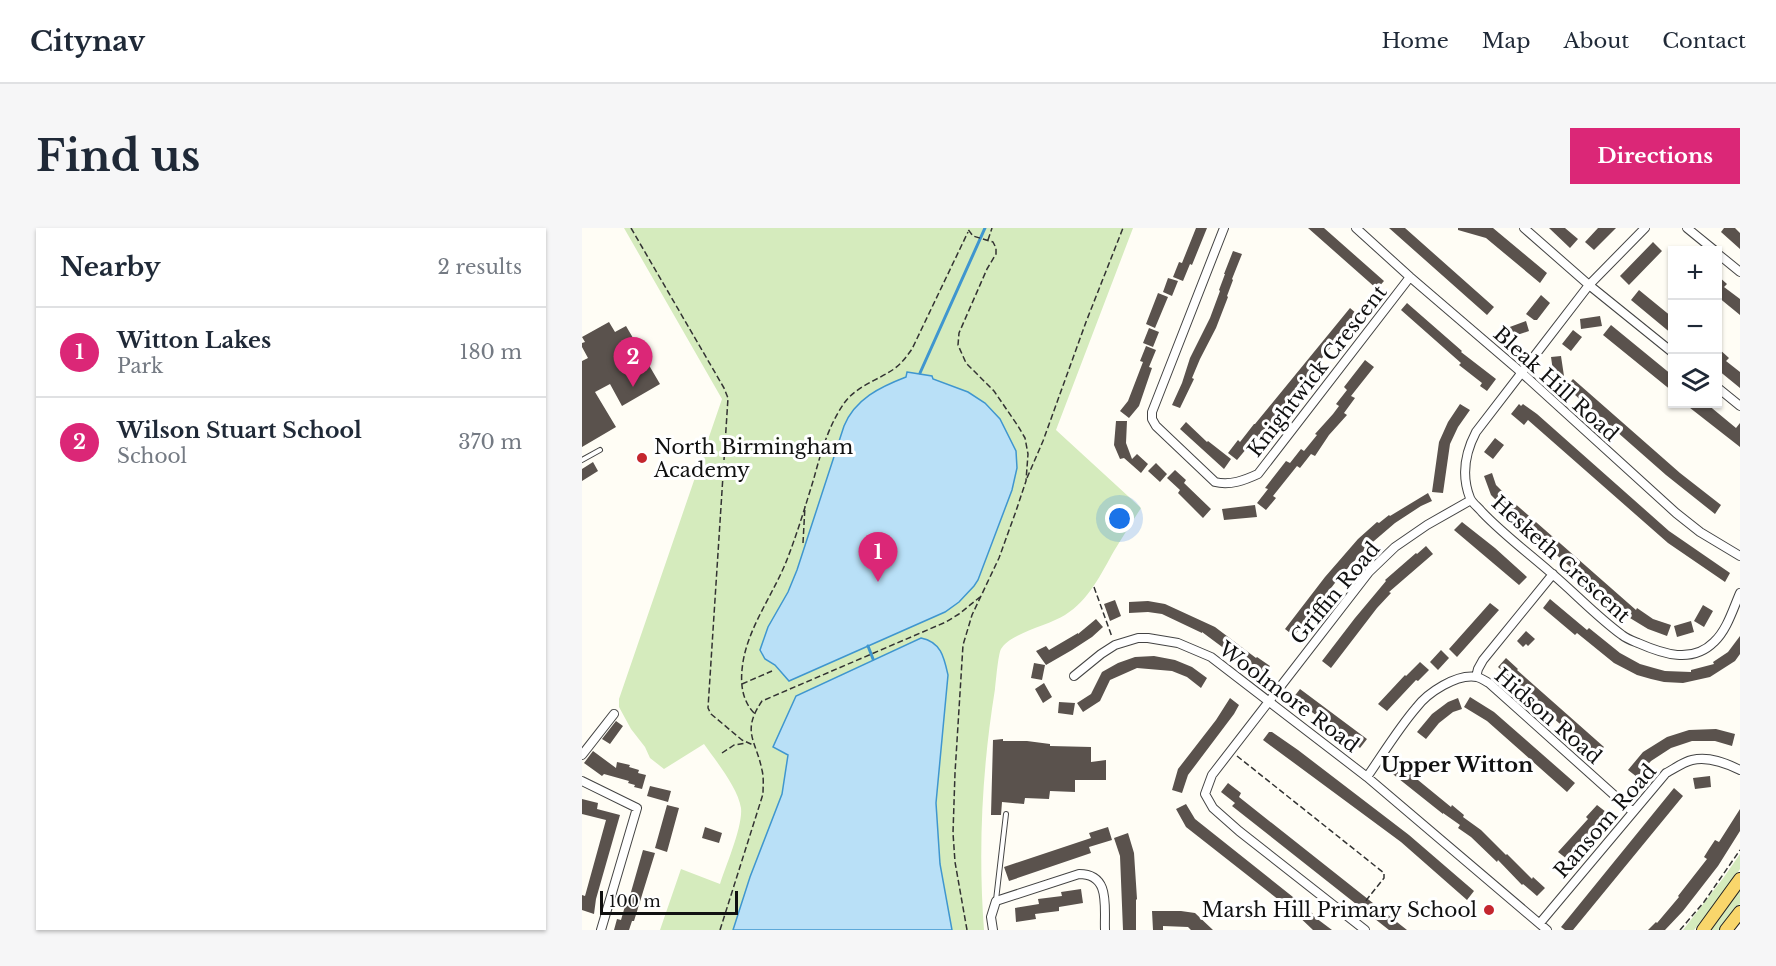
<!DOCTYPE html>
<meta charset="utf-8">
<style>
:root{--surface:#fff;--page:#f6f6f7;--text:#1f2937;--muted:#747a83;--line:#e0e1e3;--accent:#db2777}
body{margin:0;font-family:"Libre Baskerville",serif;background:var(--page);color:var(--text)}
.controls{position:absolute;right:18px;top:18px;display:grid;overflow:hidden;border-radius:0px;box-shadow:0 2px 4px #0004}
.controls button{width:54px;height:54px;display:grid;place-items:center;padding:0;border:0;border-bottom:2px solid var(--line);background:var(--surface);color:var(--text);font:30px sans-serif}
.scale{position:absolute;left:18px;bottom:15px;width:138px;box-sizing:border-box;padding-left:6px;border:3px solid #111;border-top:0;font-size:16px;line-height:21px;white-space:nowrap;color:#111;-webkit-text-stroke:4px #fff;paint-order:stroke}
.you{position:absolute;left:538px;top:291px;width:21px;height:21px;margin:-15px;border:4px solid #fff;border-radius:50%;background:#1a73e8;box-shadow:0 0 0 9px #1a73e833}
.badge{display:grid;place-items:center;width:39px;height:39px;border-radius:50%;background:var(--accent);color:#fff;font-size:20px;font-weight:700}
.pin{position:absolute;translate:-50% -50px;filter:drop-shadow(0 2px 3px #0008)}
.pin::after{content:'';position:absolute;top:32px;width:21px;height:18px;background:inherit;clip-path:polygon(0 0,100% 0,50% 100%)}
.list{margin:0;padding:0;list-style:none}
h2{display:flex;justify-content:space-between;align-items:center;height:78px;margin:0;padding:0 24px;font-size:26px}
h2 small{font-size:20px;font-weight:400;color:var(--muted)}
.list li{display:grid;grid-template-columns:39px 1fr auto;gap:18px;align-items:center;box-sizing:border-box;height:90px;padding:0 24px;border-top:2px solid var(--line)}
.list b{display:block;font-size:22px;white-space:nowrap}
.list p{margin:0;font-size:20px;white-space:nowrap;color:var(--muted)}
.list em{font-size:20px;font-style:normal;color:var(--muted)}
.icon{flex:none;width:33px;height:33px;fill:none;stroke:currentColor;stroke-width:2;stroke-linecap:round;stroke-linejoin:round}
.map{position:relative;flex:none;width:1158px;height:702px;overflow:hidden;border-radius:0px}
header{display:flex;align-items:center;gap:36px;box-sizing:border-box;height:84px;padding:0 30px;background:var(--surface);border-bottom:2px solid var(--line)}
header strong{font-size:28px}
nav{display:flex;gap:33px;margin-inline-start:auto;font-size:21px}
.intro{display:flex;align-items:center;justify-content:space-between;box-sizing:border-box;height:144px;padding:0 36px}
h1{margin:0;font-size:42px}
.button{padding:15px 27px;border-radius:0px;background:var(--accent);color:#fff;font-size:21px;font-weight:700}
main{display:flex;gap:36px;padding:0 36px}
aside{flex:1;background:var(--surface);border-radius:0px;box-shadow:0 2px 4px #0004}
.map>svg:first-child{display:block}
.green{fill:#d5ebbd}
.water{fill:#b9e0f7;stroke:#3f96cf;stroke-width:1.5}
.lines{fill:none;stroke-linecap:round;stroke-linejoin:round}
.stream{stroke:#3f96cf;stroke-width:3}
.building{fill:#5a524d}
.service-casing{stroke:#444;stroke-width:6}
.minor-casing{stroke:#444;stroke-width:10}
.primary-casing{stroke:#222;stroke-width:14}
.path{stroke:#333;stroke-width:1.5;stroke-dasharray:6 3;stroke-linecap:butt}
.service{stroke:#fff;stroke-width:4}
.minor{stroke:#fff;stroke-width:8}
.primary{stroke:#f9d66b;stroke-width:12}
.poi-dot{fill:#c4262e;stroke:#fff;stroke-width:2}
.labels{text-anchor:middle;stroke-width:6;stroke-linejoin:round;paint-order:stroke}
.street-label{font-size:20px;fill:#111;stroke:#fff}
.poi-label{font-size:20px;fill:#111;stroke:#fff;text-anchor:start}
.neighbourhood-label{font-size:21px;font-weight:bold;fill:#111;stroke:#fff}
</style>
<header>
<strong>Citynav</strong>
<nav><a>Home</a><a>Map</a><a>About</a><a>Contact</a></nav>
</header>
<div class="intro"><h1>Find us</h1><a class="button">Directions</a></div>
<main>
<aside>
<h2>Nearby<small>2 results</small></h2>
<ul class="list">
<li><span class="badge">1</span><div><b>Witton Lakes</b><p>Park</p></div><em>180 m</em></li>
<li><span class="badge">2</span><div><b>Wilson Stuart School</b><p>School</p></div><em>370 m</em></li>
</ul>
</aside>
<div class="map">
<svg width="1158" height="702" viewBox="0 0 1158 702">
<rect width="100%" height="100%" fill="#fffdf5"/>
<path class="green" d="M42 0H551L474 202 559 280C550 294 541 308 532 323 519 346 507 372 483 387 468 397 428 405 419 421 416 427 414 453 413 461 400 541 396 622 402 702H78L99 641 138 656C144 637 161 598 159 580 156 560 134 533 122 516L82 541 68 530 63 519 49 501 37 479V471L140 171Z
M1158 626V641L1142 665 1112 702H1101L1142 649Z
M1158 660V676L1138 702H1127Z"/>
<path class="water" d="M325 144 350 148 351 151 386 164 403 175 418 191 434 223 435 240 430 262 396 352 392 358 377 374 363 384 207 453 193 437 183 431 178 422 186 399 206 364 215 342 262 198C273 171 298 159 324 149Z
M339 410C359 414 362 429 366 447L354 575 358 636 370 702H151L168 649 200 566 206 527 191 519 214 468Z"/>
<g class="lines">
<path class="stream" d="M338 145 403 0
M286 418 291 431"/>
</g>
<path class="building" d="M614 0H625L610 37 608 36 601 53 591 49 597 34 600 35Z
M726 0H742L802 53 795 61Z
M807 0H823L912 79 905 87Z
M876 0H911L965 45 958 55 904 10 876 2Z
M967 0H983L996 11 988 20Z
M1016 0H1034L1012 22 1003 14Z
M1142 0H1153L1158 5V21L1139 4Z
M1071 14 1080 23 1047 57 1038 48Z
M651 23 660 26 650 51 651 52 645 68 646 69 634 100 618 131 610 150 612 151 598 180 590 177 600 155 608 130 628 90 638 63 637 62 643 46H642Z
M1136 48 1145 56 1142 59 1158 71V87L1136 69Z
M586 50 596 53 590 68 581 64Z
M1057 62 1090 89V106L1049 72Z
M576 65 586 69 573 100 564 96Z
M959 67 968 75 955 92H952L944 86Z
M825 75 880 123 879 124 914 151 905 163 898 158 900 155 877 137 879 135 819 82Z
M768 80 775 86 684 201 671 215 670 214 655 232 646 225 656 212 658 214 672 196H673Z
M1018 88 1020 98 999 101 998 91Z
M944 93 947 103 929 109 925 100Z
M27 94 33 104 44 98 78 156 40 178 28 156 13 164 34 199 0 219V133L6 130 0 119V115L3 114 0 109Z
M1029 97 1090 147V163L1021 107Z
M567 100 577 104 571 119 561 115Z
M991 102 1000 109 989 123 980 116Z
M564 118 574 122 567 139 570 140 557 178 547 190 538 183 546 173 561 134 558 133Z
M1136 120 1147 130 1144 133 1158 144V160L1136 142Z
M979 128 982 148 972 150 969 129Z
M783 132 792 139 769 168 773 170 762 185 765 187 747 207 733 228 729 226 718 240 715 238 691 268 694 270 684 282 675 275 686 261 683 260 704 233 708 235 719 221 722 223 735 207 733 206 751 186 757 178 754 176 765 162 762 159Z
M991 151 1098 245 1139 277 1133 286 1084 247 984 159Z
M878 176 888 182 876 199 868 216 861 265 850 264 857 214 866 194Z
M937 176 939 178 941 176 955 186 1087 303 1148 345 1143 354 1086 315 946 192 942 197 929 186Z
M1103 176H1125L1154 200 1158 195V219Z
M534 193H545L544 215 550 231 555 226 566 236 559 245 542 230 538 231 532 217Z
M604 194 625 214 626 213 649 231 642 241 598 201Z
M913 210 922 217 911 231 902 224Z
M11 234 16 243 0 253V241Z
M574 235 585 246 578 254 566 243Z
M593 242 604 252 602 255 629 281 621 290 596 265 598 262 585 250Z
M910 245 914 257 930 273 1054 382 1055 380 1071 391 1089 397 1085 408 1066 401 1043 387 927 285 909 267 902 248Z
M846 265 850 273 839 278 813 295 785 319 756 351 712 408 703 401 743 349 776 311 795 294 797 295 807 287 808 288Z
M673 277 675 289 642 292 640 281Z
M880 294 913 320 945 349 937 357 872 302Z
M844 318 851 326 807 364 809 365 795 380 749 440 740 433 773 390 804 353 803 352 834 325 835 326Z
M968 371 1005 402 1007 400 1038 425 1058 436 1072 440 1083 443 1109 444V442L1132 436 1131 434 1146 424 1158 408V426L1153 433 1128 449 1101 455 1082 454 1069 451 1055 447 1032 435 995 405 993 407 961 380Z
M533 372 539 388 528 393 522 376Z
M566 373 583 376 633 399 674 430 675 429 688 438 681 447 668 437 667 439 620 404V405L580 386 566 384 547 385V374Z
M908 375 917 382 875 429 867 421Z
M1121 377 1131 383 1122 399 1112 393Z
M514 391 521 399 510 409 490 422 464 437 454 423 464 418 467 422 496 405V406Z
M1109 393 1112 404 1095 409 1092 398Z
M944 403 953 411 946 418 944 416 941 419 935 413Z
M859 422 867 430 856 442 848 434Z
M572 428 593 432 610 439 625 450 619 460 605 449 590 443 555 440 528 452 518 473 501 484 495 475 509 466 520 444 536 435 553 429Z
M924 430 936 441 935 442 1022 519 1014 528 934 457 935 456 916 439Z
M838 434 847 442 836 453 834 452 805 483 796 476 823 447 824 448Z
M452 435 463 437 460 452 449 450Z
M462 455 470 469 461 475 453 461Z
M718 461 785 511 778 520 711 470Z
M888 469 912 484 993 555 985 564 905 493 882 479Z
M648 470 657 477 652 486 606 547 600 565 590 562 596 541 634 492Z
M876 470 880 481 871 484 857 495 844 511 835 504 850 486 866 474Z
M477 474 493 475 491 487 476 485Z
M34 493 41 498 28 516 20 511Z
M1134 501 1153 506 1150 518 1133 513H1110L1089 520 1069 533 1055 549 1046 542 1061 524 1085 509 1107 502Z
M687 504H690L716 522 827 607 892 663 885 672 819 614 681 512Z
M421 511V513H445L468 516V518L509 519V534L524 532V552H493V564L468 563 467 571 443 570 442 576 420 574 419 587H409L411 512Z
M11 523 34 540 35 534 48 537 47 539 57 542 56 545 64 547 60 561 52 559 53 557 46 555 47 553 22 546 20 548 2 535Z
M814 534 869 579 870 577 882 587 881 589 899 602 924 627 925 626 950 651 951 649 963 660 955 668 941 656 940 657 916 632 915 634 889 609 876 600 878 597 861 585V586L807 543Z
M1128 548 1129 559 1113 561 1111 550Z
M646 555 659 565 657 569 825 702H807L650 578 653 575 639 564Z
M68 558 89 563 86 574 65 568Z
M1092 560 1101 568 991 702H983L979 699Z
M0 571 16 575 15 581 38 587 14 671 12 686 0 682V667L3 668 24 592 0 586Z
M604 576 613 591 716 673 731 686 730 687 750 702H731L711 683 604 599 594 581Z
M85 577 97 580 85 624 73 620Z
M1015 577 1024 584 1010 602 1011 603 985 631 976 624 1006 591 1004 589Z
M1158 581V603L1136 638 1101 683 1083 702H1066L1074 694 1075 695 1097 669 1096 668 1125 631 1122 629 1127 621 1133 612 1137 614Z
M123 599 140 605 137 615 120 610Z
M526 599 530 612 507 619 509 625 427 653 422 639 509 610 507 605Z
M546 605 552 625 555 671 554 672V702H541L538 628 532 610Z
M61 622 73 625 52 693H50L47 702H32L35 691 39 692 43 678H45Z
M499 661 501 675 477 679V683L453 686 454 691 434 694 433 680 457 676 456 671 480 668 479 664Z
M570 683H599L613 685 631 702H609L606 699 581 698V702H571Z"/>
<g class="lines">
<defs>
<path id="service" d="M0 232 18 222
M414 672 424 586"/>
<path id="minor" d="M642 0 570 184V191L574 198 633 254C648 258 663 252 676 246L828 49
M774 0 828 49 940 145 1094 285 1118 304 1158 328
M942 0 1007 57 1090 124
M1063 0 1007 57 894 204C883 225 879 247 888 270 890 275 896 279 900 284 921 306 945 324 968 344 992 364 1014 388 1040 407 1045 411 1051 413 1056 415 1081 426 1110 436 1132 414 1145 402 1151 381 1158 365
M1105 0 1132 22
M1136 26 1158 44
M1136 160 1158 178
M492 448 519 426 533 417 556 410H566L596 415 629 429 785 549 965 702
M894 449 896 441 901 432 971 346
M0 527 32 486
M785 549C801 526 816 501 834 480 845 465 875 445 895 449 899 450 903 453 907 455L1051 584
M0 553 55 580 19 702
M958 695 1084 545C1092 541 1101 534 1110 532 1127 528 1144 535 1158 542
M411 702 409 689 414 673 497 646C529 646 522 679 523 702
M783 702 657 603 631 580 623 566 630 547 787 344 813 319 845 297 889 272"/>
<path id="primary" d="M1121 702 1158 651
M1144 702 1158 684"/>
</defs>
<use href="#service" class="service-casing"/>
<use href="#minor" class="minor-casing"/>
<use href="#primary" class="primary-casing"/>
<path class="path" d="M49 0 142 160 146 170 126 480 129 486 160 512 171 517
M406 12 410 0
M445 250 461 213 504 94 541 0
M221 315 223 278
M512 359 530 409
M160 456 190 443
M172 485C159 471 158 453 161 434 167 397 193 364 206 329 216 303 224 276 232 250 239 224 247 196 263 174 275 158 296 152 312 141 320 135 325 128 330 121L386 4
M140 525 152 517 164 515
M655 528 802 645V650L774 685
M138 702 181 566C181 558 182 550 180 542 174 512 159 504 180 473L364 394 377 386 398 369
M385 702 373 634 371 605 373 545 381 417 390 387 417 330 434 283 444 253 446 226 443 210 436 198 412 163 384 135 376 117 377 105 405 41 414 26V20L411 14 391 8 385 0
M1098 702 1122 674 1158 622"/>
<use href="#service" class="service"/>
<use href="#minor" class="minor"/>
<use href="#primary" class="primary"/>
</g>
<g class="poi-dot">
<circle cx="60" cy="230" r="6"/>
<circle cx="907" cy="682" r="6"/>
</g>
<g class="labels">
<g class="street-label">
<text transform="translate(735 143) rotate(-52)" y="7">Knightwick Crescent</text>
<text transform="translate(974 156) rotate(42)" y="7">Bleak Hill Road</text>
<text transform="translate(979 331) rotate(42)" y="7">Hesketh Crescent</text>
<text transform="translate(753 365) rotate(-50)" y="7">Griffin Road</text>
<text transform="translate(707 469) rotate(37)" y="7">Woolmore Road</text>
<text transform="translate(966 488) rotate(41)" y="7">Hidson Road</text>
<text transform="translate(1023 593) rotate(-49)" y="7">Ransom Road</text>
</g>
<g class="poi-label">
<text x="72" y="226">North Birmingham<tspan x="72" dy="23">Academy</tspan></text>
<text x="895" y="689" text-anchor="end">Marsh Hill Primary School</text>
</g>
<g class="neighbourhood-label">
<text x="875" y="544">Upper Witton</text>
</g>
</g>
</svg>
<div class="controls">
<button>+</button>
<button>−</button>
<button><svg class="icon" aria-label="layers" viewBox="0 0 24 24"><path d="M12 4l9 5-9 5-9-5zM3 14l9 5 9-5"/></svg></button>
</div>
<div class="scale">100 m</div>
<div class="you"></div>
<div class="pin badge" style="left:296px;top:354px">1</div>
<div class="pin badge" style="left:51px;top:159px">2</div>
</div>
</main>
